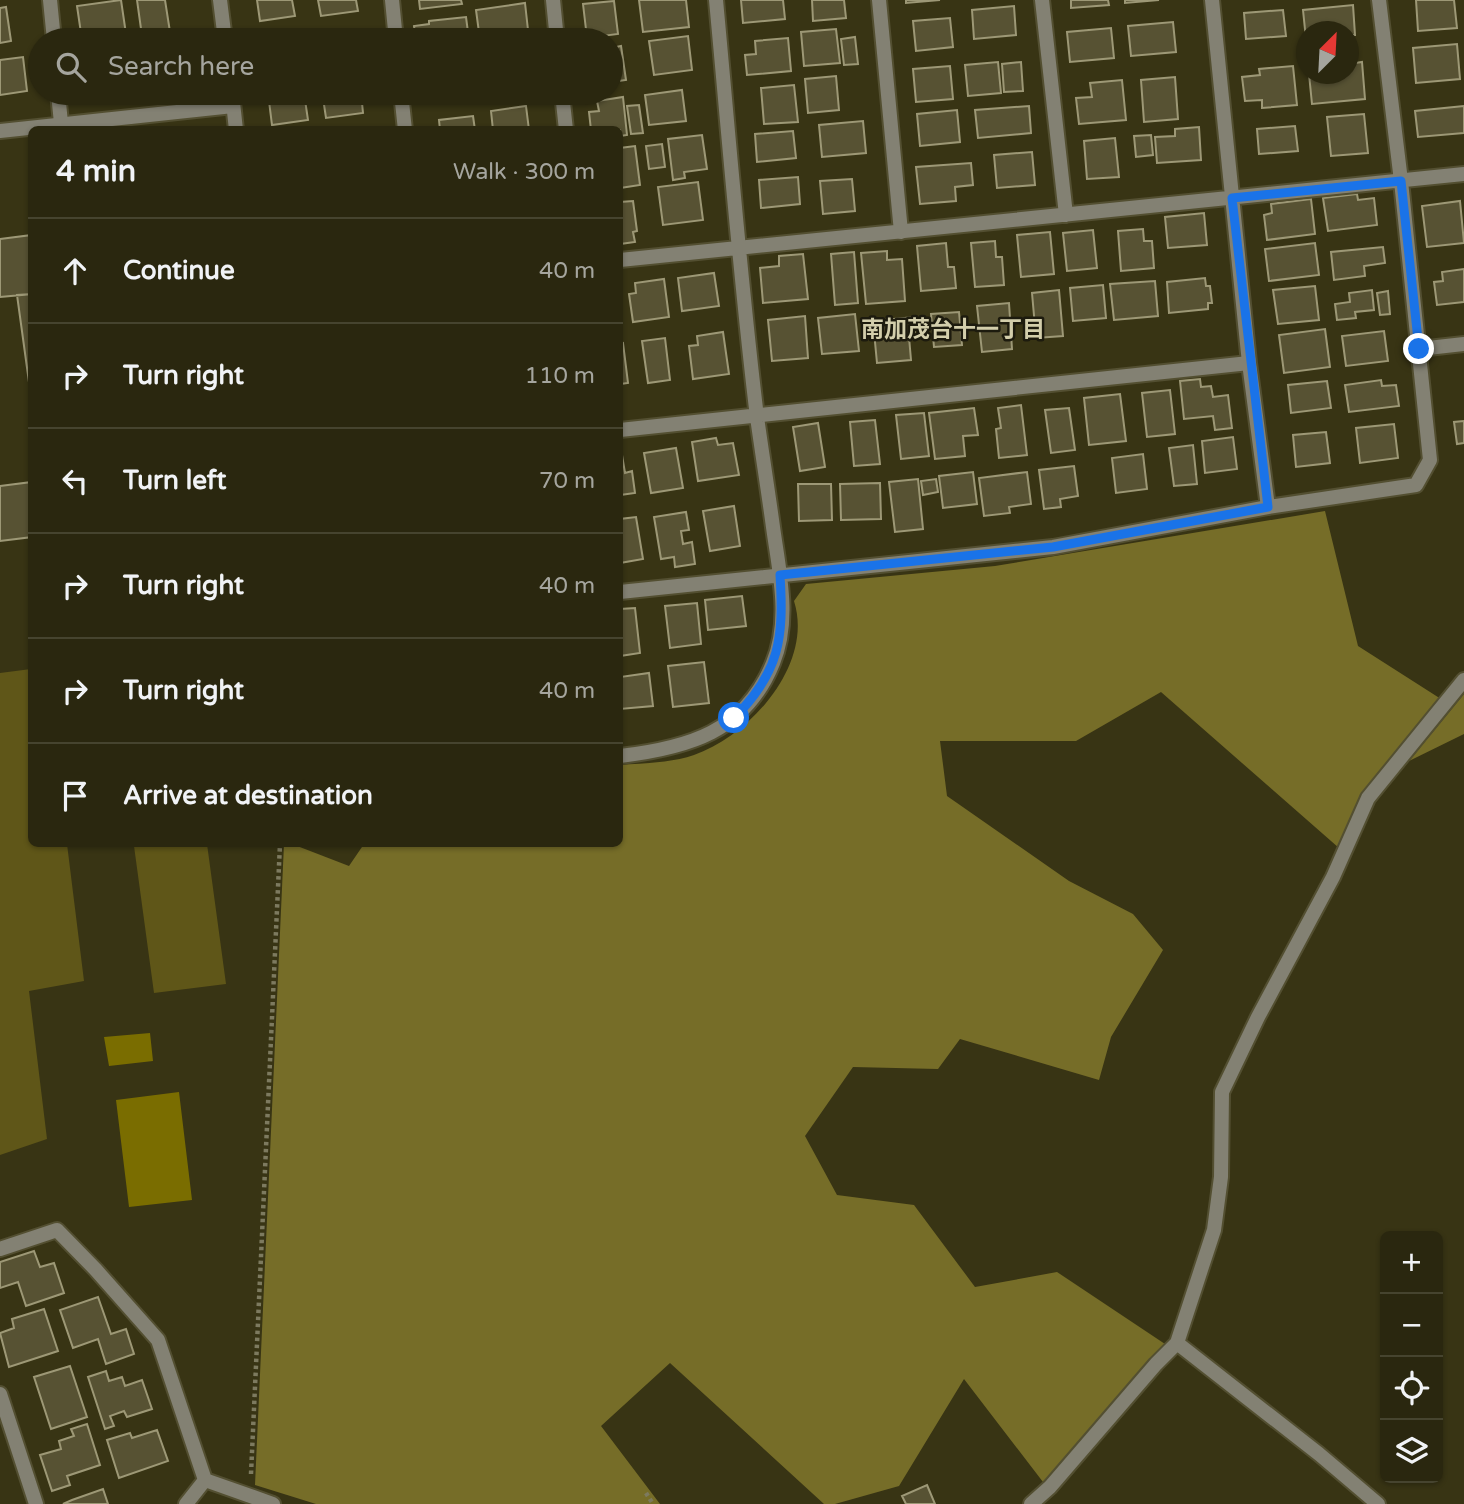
<!DOCTYPE html>
<meta charset="utf-8">
<style>
:root{--surface:#2a270f;--page:#322f18;--text:#f1f3f6;--muted:#a5a59e;--line:#46442f}
body{margin:0;font-family:"Varela Round","Noto Sans JP",sans-serif;background:var(--page);color:var(--text)}
.controls{position:absolute;right:21px;bottom:21px;display:grid;overflow:hidden;border-radius:10px;box-shadow:0 2px 5px #0004}
.controls button{width:63px;height:63px;display:grid;place-items:center;padding:0;border:0;border-bottom:2px solid var(--line);background:var(--surface);color:var(--text);font:35px sans-serif}
.compass{position:absolute;left:1296px;top:21px;width:63px;height:63px;border-radius:50%;background:var(--surface);box-shadow:0 2px 5px #0004;rotate:24deg}
.stop{position:absolute;width:21px;height:21px;margin:-16px;border:5px solid #1a73e8;border-radius:50%;background:#fff}
.stop.end{background:#1a73e8;border-color:#fff;box-shadow:0 2px 7px #0008}
.list{margin:0;padding:0;list-style:none}
h2{display:flex;justify-content:space-between;align-items:center;height:91px;margin:0;padding:0 28px;font-size:30px}
h2 small{font-size:23px;font-weight:400;color:var(--muted)}
.list li{display:grid;grid-template-columns:46px 1fr auto;gap:21px;align-items:center;box-sizing:border-box;height:105px;padding:0 28px;border-top:2px solid var(--line)}
.list b{display:block;font-size:26px;white-space:nowrap}
.list em{font-size:23px;font-style:normal;color:var(--muted)}
.icon{flex:none;width:38px;height:38px;fill:none;stroke:currentColor;stroke-width:2;stroke-linecap:round;stroke-linejoin:round}
.map{position:relative;flex:none;width:1464px;height:1504px;overflow:hidden}
.search{position:absolute;background:var(--surface);box-shadow:0 2px 5px #0004;left:28px;top:28px;width:595px;height:77px;display:flex;align-items:center;gap:18px;box-sizing:border-box;padding:0 24px;border-radius:38px;color:var(--muted);font-size:26px}
.panel{position:absolute;background:var(--surface);box-shadow:0 2px 5px #0004;left:28px;top:126px;width:595px;height:721px;border-radius:10px}
.map>svg:first-child{display:block}
.green{fill:#5f5618}
.forest{fill:#766d28}
.water{fill:#7a6d00}
.building{fill:#575233;stroke:#9d9876;stroke-width:2}
.lines{fill:none;stroke-linecap:round;stroke-linejoin:round}
.minor-casing{stroke:#534f31;stroke-width:18}
.path{stroke:#7d7a5f;stroke-width:4.5;stroke-dasharray:3.5 3.5;stroke-linecap:butt}
.minor{stroke:#838173;stroke-width:14}
.route{stroke:#1a73e8;stroke-width:9}
.labels{text-anchor:middle;stroke-width:5;stroke-linejoin:round;paint-order:stroke}
.neighbourhood-label{font-size:23px;font-weight:bold;fill:#d3ceab;stroke:#1d1b0e}
</style>
<div class="map">
<svg width="1464" height="1504" viewBox="0 0 1464 1504">
<rect width="100%" height="100%" fill="#383414"/>
<path class="green" d="M31 669 32 844H67L84 981 29 991 47 1139 0 1155V673Z
M151 844H207L226 984 154 993 134 846Z"/>
<path class="forest" d="M1325 511 1358 646 1441 699C1421 729 1394 751 1373 779 1358 800 1349 825 1339 848L1161 692 1076 741H940L947 796 1069 881 1133 914 1163 950 1111 1037 1099 1080 960 1039 938 1069 853 1067 805 1136 837 1195 914 1205 975 1287 1057 1272 1165 1344 1078 1448 1043 1482 964 1379 899 1486 835 1504H824L670 1363 601 1426 660 1504H316L255 1485 284 844H292L349 866 364 844H620V765C644 763 671 763 694 755 751 735 814 664 794 601L806 584 995 566Z
M1464 694V734L1409 761Z"/>
<path class="water" d="M150 1033 153 1061 109 1066 104 1037Z
M179 1092 192 1200 129 1207 116 1100Z"/>
<path class="building" d="M121 0 126 34 82 40 77 6Z
M137 0H165L170 32 142 36Z
M257 0H292L295 16 260 21Z
M318 0H356L358 11 321 16Z
M419 0H461L462 4 420 9Z
M639 0H686L689 27 643 32Z
M741 0H783L785 19 743 23Z
M812 0H844L846 18 813 21Z
M906 0H940L906 3Z
M1071 0H1108L1109 5 1071 8Z
M1125 0H1159L1125 3Z
M1416 0H1454L1457 28 1418 31Z
M614 1 618 34 587 38 583 4Z
M525 3 529 39 480 40 476 10Z
M1353 5 1355 35H1348V32H1306V39L1303 10Z
M1014 6 1016 35 974 39 972 10Z
M6 7 11 41 0 43V8Z
M1283 10 1286 36 1246 39 1244 13Z
M466 17 469 40H416L414 26 429 24V21Z
M950 18 953 47 916 51 913 21Z
M1173 22 1176 52 1131 56 1128 26Z
M1111 28 1114 58 1070 62 1067 32Z
M836 29 840 63 804 66 801 32Z
M303 32 304 40H249Z
M348 34 349 40H335L334 36Z
M688 36 692 70 654 75 649 41Z
M855 37 858 64 844 65 841 39Z
M788 38 791 71 747 75 745 55 756 54 755 41Z
M1457 44 1460 79 1416 83 1413 48Z
M621 46 626 80 611 82V48Z
M23 57 27 91 0 95V60Z
M998 62 1001 93 968 96 965 65Z
M1021 62 1023 91 1004 92 1002 64Z
M1362 62 1365 99 1312 104 1309 74H1348V64Z
M950 66 953 99 916 102 913 69Z
M1293 66 1297 105 1262 108V100L1245 101 1242 77 1260 75 1259 69Z
M836 76 839 110 808 113 805 79Z
M1175 77 1178 119 1144 122 1141 80Z
M1122 80 1126 120 1079 124 1076 98 1092 97 1090 83Z
M794 85 798 122 764 124 761 88Z
M682 90 686 121 649 125 645 95Z
M268 93H304L308 120 272 125Z
M327 93H361L363 113 326 118 323 98H328Z
M431 93H462V96L432 100Z
M623 97 627 135 620 136V130H591L589 112 599 111 597 101Z
M639 105 643 133 631 134 627 106Z
M526 106 529 130H493L491 111Z
M1029 106 1031 133 978 138 975 110Z
M1464 106V133L1418 137 1415 111Z
M957 110 960 142 920 146 917 114Z
M1364 114 1368 153 1331 156 1327 117Z
M473 116 475 130H440L439 120Z
M863 121 866 153 822 157 819 125Z
M1295 126 1298 151 1259 154 1257 129Z
M1199 127 1201 160 1157 163 1155 137 1175 136V129Z
M793 131 796 158 757 162 755 134Z
M702 135 707 169 684 172 685 178 673 180 668 139Z
M1151 135 1153 155 1136 157 1134 136Z
M1115 138 1119 177 1087 179 1084 141Z
M662 144 665 167 649 169 646 146Z
M635 146 640 185 620 188V148Z
M1032 152 1035 185 997 188 994 155Z
M971 163 973 185 955 187 956 201 920 204 916 167Z
M798 177 800 204 761 208 759 180Z
M852 179 855 211 823 214 820 181Z
M698 182 703 220 663 225 658 187Z
M1357 194 1358 200 1374 198 1377 225 1328 231 1323 198Z
M1311 199 1315 234 1267 240 1264 215 1272 213 1271 204Z
M633 201 637 231 633 232 635 242 620 244V202Z
M1460 201 1464 243 1427 247 1422 206Z
M1204 213 1207 245 1168 248 1165 217Z
M1143 229 1144 241H1152L1154 268 1121 271 1118 231Z
M1093 230 1097 268 1067 271 1063 233Z
M1050 232 1054 274 1021 277 1017 235Z
M32 235V294L0 297V239Z
M995 241 996 257H1002L1004 285 975 287 971 243Z
M946 243 948 267H954L956 288 921 291 917 246Z
M1315 243 1319 275 1269 281 1265 249Z
M1383 247 1385 263 1364 266 1365 276 1334 280 1331 252Z
M887 251V260L902 259 905 301 866 304 861 253Z
M854 252 858 303 835 305 831 254Z
M803 254 808 299 763 303 760 268 779 266V256Z
M1464 269V302L1437 305 1434 282 1443 281 1442 272Z
M714 273 719 306 682 311 678 278Z
M1205 278 1206 286H1210L1212 303H1208V309L1169 313 1167 282Z
M664 279 669 317 633 322 629 294 636 293 635 283Z
M1155 281 1158 316 1114 320 1110 284Z
M1103 285 1106 318 1073 321 1070 288Z
M1315 286 1319 320 1278 324 1273 290Z
M1059 290 1063 336 1036 338 1032 293Z
M1372 290 1374 310 1355 312 1356 318 1337 320 1335 304 1350 302 1349 293Z
M1388 291 1390 314 1380 315 1377 293Z
M32 294V404L17 295Z
M1009 303 1012 349 982 352 977 306Z
M959 312 962 345 934 347 931 314Z
M855 314 859 351 822 354 818 318Z
M805 316 808 358 772 361 768 320Z
M914 317 915 336 909 337 911 360 877 363 873 321Z
M1325 329 1330 367 1284 373 1279 335Z
M1384 331 1388 361 1346 366 1342 336Z
M723 332 729 374 693 379 689 346 698 345 697 336Z
M665 338 670 380 648 383 642 341Z
M623 343 628 383 620 384V344Z
M1200 379 1201 387 1211 386 1213 397 1228 395 1232 428 1215 430 1213 416 1184 419 1180 381Z
M1381 380 1382 386 1396 385 1399 406 1349 412 1345 385Z
M1327 381 1331 408 1291 413 1288 385Z
M1170 390 1175 434 1147 437 1142 393Z
M1120 394 1126 441 1089 445 1084 398Z
M1021 405 1027 455 999 458 996 429 1001 428 998 408Z
M974 408 978 435 963 436 965 456 935 459 929 413Z
M1069 408 1075 450 1051 453 1045 410Z
M924 413 929 456 901 459 896 415Z
M875 420 880 464 854 466 850 422Z
M1464 421V443L1457 444 1454 422Z
M818 423 825 467 800 471 793 427Z
M1394 424 1398 458 1360 463 1356 428Z
M1326 432 1330 463 1296 467 1293 435Z
M1233 437 1237 469 1205 473 1202 441Z
M716 438 718 445 733 443 739 475 698 481 692 442Z
M1193 445 1197 484 1174 486 1169 448Z
M676 448 683 488 651 493 644 453Z
M1143 454 1147 489 1116 493 1112 458Z
M620 455H622L625 473 632 471 635 493 620 495Z
M1074 466 1078 496 1060 499 1061 507 1044 509 1039 470Z
M973 472 977 504 943 508 939 476Z
M1027 472 1031 504 1009 507 1010 513 984 516 979 478Z
M918 479 923 529 895 532 889 482Z
M936 479 938 492 923 495 921 481Z
M32 482V537L0 541V486Z
M880 483 881 519 841 520 840 484Z
M798 484H831L832 520 799 521Z
M734 506 740 546 710 551 703 511Z
M686 512 689 530 681 531 683 544 692 542 695 564 675 567 674 557 661 559 654 517Z
M636 517 643 559 620 563V519Z
M742 596 746 626 708 630 705 600Z
M697 603 701 644 670 648 665 606Z
M635 608 640 653 620 656V609Z
M704 662 709 703 673 707 668 666Z
M649 673 653 706 620 709V677Z
M34 1251 40 1267 54 1263 64 1293 26 1306 18 1282 0 1288V1262Z
M98 1297 111 1334 126 1329 134 1354 106 1364 98 1339 73 1348 60 1310Z
M44 1309 58 1351 9 1367 0 1333 14 1328 12 1319Z
M70 1366 87 1417 51 1429 34 1377Z
M106 1371 109 1381 122 1377 125 1386 142 1380 152 1409 127 1417 124 1411 110 1416 114 1426 105 1429 88 1377Z
M87 1424 100 1465 67 1476 70 1485 52 1491 40 1455 61 1449 59 1441 74 1436 71 1429Z
M157 1430 168 1461 119 1478 107 1440 130 1433 132 1438Z
M927 1485 935 1504H906L902 1496Z
M103 1489 108 1504H63L72 1500Z"/>
<g class="lines">
<defs>
<path id="minor" d="M50 0 54 40
M220 0 225 40
M392 0 396 40
M553 0 557 40
M879 0 901 232
M1042 0 1066 215
M1212 0 1249 363 1268 507
M58 93 61 123
M232 93 236 130
M401 93 405 130
M562 93 566 130
M0 131 233 106
M620 260 1464 174
M1419 349 1464 344
M620 430 1249 363
M620 592 1053 547 1268 507 1416 485 1430 460 1401 181 1379 0
M620 756C688 748 745 732 773 663 791 620 779 571 773 527 768 490 762 453 757 417 740 278 729 139 716 0
M0 1249 57 1230 96 1270 158 1340 205 1480 186 1504
M1177 1343 1319 1454 1378 1504
M0 1394 36 1504
M205 1480 273 1504
M1031 1504 1050 1487 1156 1364 1177 1343 1214 1230 1221 1177 1222 1092 1258 1017 1333 877 1368 798 1464 680"/>
</defs>
<use href="#minor" class="minor-casing"/>
<path class="path" d="M251 1474 280 844
M646 1493 653 1504"/>
<use href="#minor" class="minor"/>
</g>
<g class="lines">
<path class="route" d="M734 718C780 672 784 638 780 575L1053 547 1268 507 1232 198 1401 181 1419 349"/>
</g>
<g class="labels">
<g class="neighbourhood-label">
<text x="953" y="337">南加茂台十一丁目</text>
</g>
</g>
</svg>
<div class="controls">
<button>+</button>
<button>−</button>
<button><svg class="icon" aria-label="locate" viewBox="0 0 24 24"><circle cx="12" cy="12" r="6"/><path d="M12 2v4M12 18v4M2 12h4M18 12h4"/></svg></button>
<button><svg class="icon" aria-label="layers" viewBox="0 0 24 24"><path d="M12 4l9 5-9 5-9-5zM3 14l9 5 9-5"/></svg></button>
</div>
<svg class="compass" viewBox="-18 -18 36 36"><path d="M0-13l5 13h-10z" fill="#e53935"/><path d="M0 13l5-13h-10z" fill="#a5a59e"/></svg>
<div class="stop" style="left:734px;top:718px"></div>
<div class="stop end" style="left:1419px;top:349px"></div>
<div class="search"><svg class="icon" aria-label="search" viewBox="0 0 24 24"><circle cx="10" cy="10" r="6"/><path d="M15 15l6 6"/></svg>Search here</div>
<section class="panel">
<h2>4 min<small>Walk · 300 m</small></h2>
<ul class="list">
<li><svg class="icon" aria-label="ahead" viewBox="0 0 24 24"><path d="M12 20V5M6 11l6-6 6 6"/></svg><div><b>Continue</b></div><em>40 m</em></li>
<li><svg class="icon" aria-label="right" viewBox="0 0 24 24"><path d="M7 20v-9h11M14 6l5 5-5 5"/></svg><div><b>Turn right</b></div><em>110 m</em></li>
<li><svg class="icon" aria-label="left" viewBox="0 0 24 24"><path d="M17 20v-9H6M10 6l-5 5 5 5"/></svg><div><b>Turn left</b></div><em>70 m</em></li>
<li><svg class="icon" aria-label="right" viewBox="0 0 24 24"><path d="M7 20v-9h11M14 6l5 5-5 5"/></svg><div><b>Turn right</b></div><em>40 m</em></li>
<li><svg class="icon" aria-label="right" viewBox="0 0 24 24"><path d="M7 20v-9h11M14 6l5 5-5 5"/></svg><div><b>Turn right</b></div><em>40 m</em></li>
<li><svg class="icon" aria-label="arrive" viewBox="0 0 24 24"><path d="M6 21V4h12l-3 4 3 4H6"/></svg><div><b>Arrive at destination</b></div></li>
</ul>
</section>
</div>
